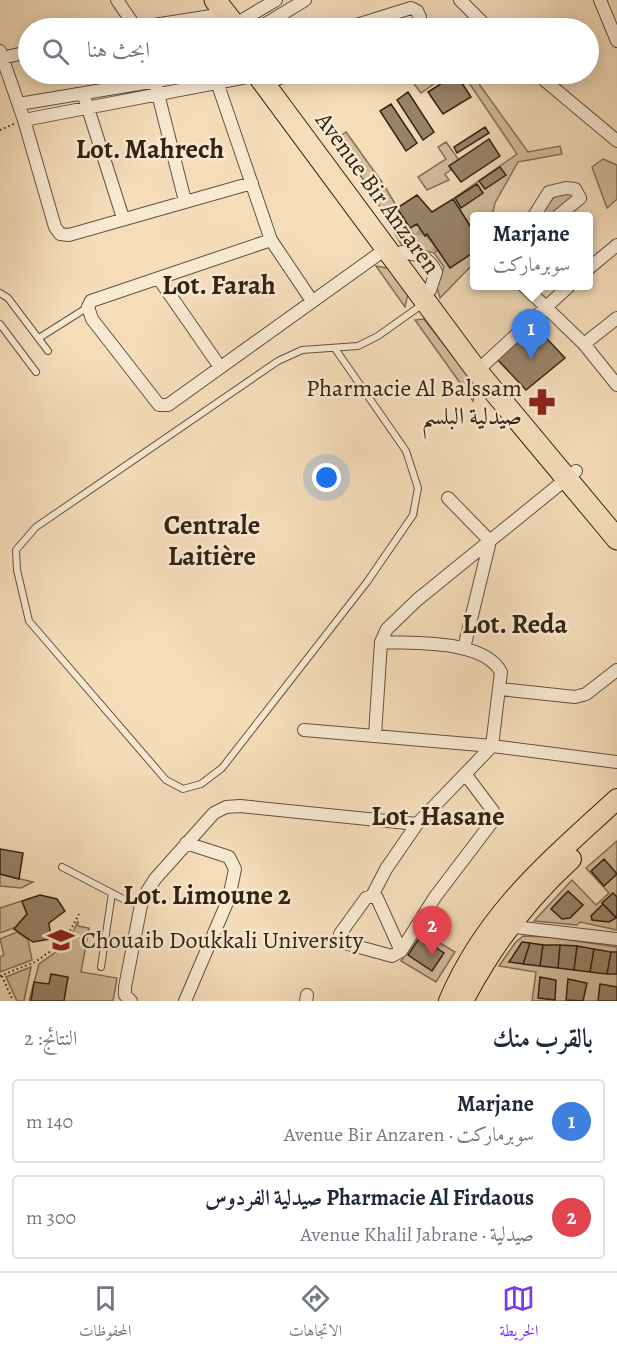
<!DOCTYPE html>
<html lang="ar">
<meta charset="utf-8">
<style>
:root{--surface:#fff;--page:#f2f2f3;--text:#1f2937;--muted:#747a83;--line:#e0e1e3;--accent:#7c3aed}
body{margin:0;font-family:Alegreya,Amiri,serif;background:var(--page);color:var(--text);direction:rtl}
.you{position:absolute;left:327px;top:478px;width:21px;height:21px;margin:-15px;border:4px solid #fff;border-radius:50%;background:#1a73e8;box-shadow:0 0 0 9px #1a73e833}
.badge{display:grid;place-items:center;width:39px;height:39px;border-radius:50%;background:var(--accent);color:#fff;font-size:20px;font-weight:700}
.pin{position:absolute;translate:-50% -50px;filter:drop-shadow(0 2px 3px #0008)}
.pin::after{content:'';position:absolute;top:32px;width:21px;height:18px;background:inherit;clip-path:polygon(0 0,100% 0,50% 100%)}
.popup{position:absolute;left:470px;top:212px;width:123px;height:78px;box-sizing:border-box;display:grid;place-content:center;border-radius:6px;background:var(--surface);filter:drop-shadow(0 2px 4px #0005);font-size:20px;white-space:nowrap;color:var(--muted)}
.popup b{font-size:22px;color:var(--text)}
.popup::after{content:'';position:absolute;left:50%;top:100%;margin-left:-12px;border:12px solid transparent;border-top-color:var(--surface)}
.list{margin:0;padding:0;list-style:none}
h2{display:flex;justify-content:space-between;align-items:center;height:78px;margin:0;padding:0 24px;font-size:26px}
h2 small{font-size:20px;font-weight:400;color:var(--muted)}
.list li{display:grid;grid-template-columns:39px 1fr auto;gap:18px;align-items:center;box-sizing:border-box;height:84px;margin:0 12px 12px;padding:0 12px;border:2px solid var(--line);border-radius:6px}
.list b{display:block;font-size:22px;white-space:nowrap}
.list p{margin:0;font-size:20px;white-space:nowrap;color:var(--muted)}
.list em{font-size:20px;font-style:normal;color:var(--muted)}
.icon{flex:none;width:33px;height:33px;fill:none;stroke:currentColor;stroke-width:2;stroke-linecap:round;stroke-linejoin:round}
.map{position:relative;flex:none;width:617px;height:1001px;overflow:hidden;direction:ltr}
.search{position:absolute;background:var(--surface);box-shadow:0 3px 15px #0003;left:18px;right:18px;top:18px;height:66px;display:flex;align-items:center;gap:15px;box-sizing:border-box;padding:0 21px;border-radius:33px;color:var(--muted);font-size:22px}
.sheet{height:270px;background:var(--surface)}
nav{display:flex;justify-content:space-around;align-items:center;box-sizing:border-box;height:84px;border-top:2px solid var(--line);background:var(--surface);font-size:16px;color:var(--muted)}
nav a{display:grid;justify-items:center;gap:3px}
nav .on{color:var(--accent)}
.map>svg:first-child{display:block}
.forest{fill:url(#forest-firs);stroke:#847057;stroke-width:1.5}
.garden{fill:#d4bd9d;stroke:#847057;stroke-width:1.5}
.building{fill:#988469;stroke:#332311;stroke-width:1.5}
.lines{fill:none;stroke-linecap:round;stroke-linejoin:round}
.service-casing{stroke:#64523b;stroke-width:8}
.minor-casing{stroke:#64523b;stroke-width:14}
.primary-casing{stroke:#332311;stroke-width:22}
.trunk-casing{stroke:#332311;stroke-width:23}
.path{stroke:#332311;stroke-width:2;stroke-dasharray:1.5 3;stroke-linecap:butt}
.service{stroke:#f8e9d2;stroke-width:6}
.minor{stroke:#f8e9d2;stroke-width:12}
.primary{stroke:#f5ddba;stroke-width:20}
.trunk{stroke:#f5ddba;stroke-width:21}
.labels{text-anchor:middle;stroke-width:5;stroke-linejoin:round;paint-order:stroke}
.street-label{font-size:24px;fill:#332311;stroke:#f8e9d2}
.poi-label{font-size:24px;fill:#332311;stroke:#f8e9d2;text-anchor:end}
.quarter-label{font-size:27px;font-weight:bold;fill:#332311;stroke:#f8e9d2}
</style>
<div class="map">
<svg width="617" height="1001" viewBox="0 0 617 1001">
<defs>
<pattern id="forest-firs" width="22" height="20" patternUnits="userSpaceOnUse" patternTransform="scale(1.5)"><rect width="22" height="20" fill="#d4bd9d"/><path d="M5 1l3.5 6h-7zM16 11l3.5 6h-7z" fill="#b6a286"/></pattern>
</defs>
<rect width="100%" height="100%" fill="#f5ddba"/>
<filter id="stains"><feTurbulence type="fractalNoise" baseFrequency=".00333" numOctaves="4"/><feColorMatrix values="0 0 0 0 .2 0 0 0 0 .09 0 0 0 0 .02 0 0 0 .5 -.17"/></filter>
<radialGradient id="worn" r=".72"><stop offset=".6" stop-color="#630" stop-opacity="0"/><stop offset="1" stop-color="#630" stop-opacity=".3"/></radialGradient>
<path class="forest" d="M417 224 438 250 434 253 422 250 410 228Z"/>
<path class="garden" d="M429 74H448L421 93 414 84Z
M463 74H472L528 152 560 146 562 154 518 162 495 203 492 216H474V232L453 199 517 154Z
M346 132 384 185 422 250 401 244 368 186 334 140Z
M446 142 459 160 449 166 451 170 445 174 449 180 427 190 418 177 446 159 438 147Z
M603 159 617 165V199L607 208 592 167Z
M566 192 577 197 551 216H539L554 197Z
M438 250 450 268 474 252V263L440 298 437 288 444 267 434 253Z
M376 266 392 269 408 293 405 307Z
M424 319 477 387 473 401 415 320Z
M617 841V930L580 922 577 925 534 921 572 880 596 905 609 893 586 868Z
M0 874 33 882 21 888 0 886Z
M22 901 27 914 16 927 0 933V908Z
M78 921V926L89 928 81 972 117 978 113 1001H29L39 964 67 944Z
M420 931 455 952 436 982 401 961Z
M17 932 28 940 32 960 0 972V957L4 955 0 939Z
M523 936 549 937 617 947V1001H532L536 972 499 966 515 943Z
M31 967 24 1001H17L6 977Z"/>
<path class="building" d="M456 74 471 97 443 114 428 92Z
M408 92 434 132 423 140 397 100Z
M391 104 417 143 406 151 380 111Z
M485 127 489 133 457 153 454 147Z
M489 139 500 156 461 182 449 166Z
M500 167 506 175 485 189 479 181Z
M477 184 483 193 461 208 455 198Z
M417 195 432 212 453 199 474 232V252L450 268 427 234 425 236 417 224 410 228 397 208Z
M535 326 565 358 526 390 497 359Z
M0 849 23 853 19 879 0 874Z
M604 859 617 874 604 886 591 871Z
M568 891 583 905 570 918 562 919 551 909Z
M613 893 617 897V918L602 903Z
M40 895 57 899 65 911 49 923 51 939 33 942 14 929 27 914 22 901Z
M603 904 616 918 609 922 592 920 591 916Z
M420 937 444 953 432 971 408 955Z
M522 942 530 943 523 964 509 962Z
M530 943 543 945 540 966 523 964Z
M543 945H560L558 968 540 966Z
M560 945 577 946 574 970 558 968Z
M577 946 594 949 590 972 574 970Z
M594 949 611 952 607 974 590 972Z
M611 952H617V974H607Z
M51 974 68 977 64 1001H31L34 982 49 984Z
M540 977 556 980 555 1000 538 998Z
M568 979 587 983 583 1001 566 1000Z
M600 984 617 987V1001H598Z"/>
<g class="lines">
<defs>
<path id="service" d="M0 293 8 298 48 351
M0 324 36 372
M39 338 88 307
M336 350 406 451 418 488 413 515 367 582 222 768 201 784 183 789 166 780 29 621 17 570 16 550 36 527 278 361 302 350 358 346 378 336 423 304
M62 867 129 902 141 904
M101 967 112 893"/>
<path id="minor" d="M117 0 136 28
M460 0 488 28
M600 0 617 41
M135 28 211 16
M234 28V25L276 0
M259 28 305 0
M347 28 411 8 417 11 420 17 415 28
M0 51 24 120 55 227 60 234 69 235 252 183
M2 58 28 52
M537 74 617 141
M277 79 292 74
M217 82 271 240 312 301
M156 86 185 201
M85 99 123 218
M19 104 198 74
M24 120 258 75
M534 216 549 192 566 188 575 189 580 198 558 216
M271 240 91 301 88 307 92 319 159 405H168L387 248
M402 252C419 255 428 256 436 272L430 290
M588 269 617 245
M159 279 220 367
M524 286 584 344 617 385
M584 344 617 318
M477 371 569 286
M448 498 490 541 464 648
M381 642C415 644 483 639 501 672L492 746 417 824 386 869 372 896 366 898 340 934 341 942 392 956 401 951 435 897 495 818 493 811 466 775
M500 689 575 697 586 694 617 670
M304 730 492 746 617 762
M375 735 381 642 387 629 417 600 576 471
M372 896 377 898 401 951
M506 926 617 939
M131 1001 125 995V987L141 905 148 890 155 879 214 813 226 807 240 806 417 824
M185 1001 229 898 235 869 229 857 186 843
M306 1001 307 995"/>
<path id="primary" d="M449 1001C486 913 549 862 617 799
M463 1001C491 947 526 900 571 859"/>
<path id="trunk" d="M215 0 237 28
M257 74 477 371 617 539"/>
</defs>
<use href="#service" class="service-casing"/>
<use href="#minor" class="minor-casing"/>
<use href="#primary" class="primary-casing"/>
<use href="#trunk" class="trunk-casing"/>
<path class="path" d="M0 130 14 124
M0 976 35 962 64 942 79 914
M2 976 13 1001"/>
<use href="#service" class="service"/>
<use href="#minor" class="minor"/>
<use href="#primary" class="primary"/>
<use href="#trunk" class="trunk"/>
</g>
<defs>
<symbol id="pharmacy-bare" viewBox="-9 -9 18 18"><path d="M-2-6h4v4h4v4h-4v4h-4v-4h-4v-4h4Z" fill="#8f2418" stroke="#f8e9d2" stroke-width="2.5" paint-order="stroke"/></symbol>
<symbol id="university-bare" viewBox="-9 -9 18 18"><path d="M0-5L7-2L0 1L-7-2ZM-4 1L0 2.5L4 1V4Q0 6-4 4Z" fill="#8f2418" stroke="#f8e9d2" stroke-width="2.5" paint-order="stroke"/></symbol>
</defs>
<g fill-rule="evenodd">
<use href="#pharmacy-bare" x="523" y="383" width="38" height="38"/>
<use href="#university-bare" x="42" y="921" width="38" height="38"/>
</g>
<g class="labels">
<g class="street-label">
<text transform="translate(378 193) rotate(54)" y="8">Avenue Bir Anzaren</text>
</g>
<g class="poi-label">
<text x="522" y="396">Pharmacie Al Balssam<tspan x="522" dy="28">صيدلية البلسم</tspan></text>
<text x="81" y="948" text-anchor="start">Chouaib Doukkali University</text>
</g>
<g class="quarter-label">
<text x="150" y="158">Lot. Mahrech</text>
<text x="219" y="294">Lot. Farah</text>
<text x="212" y="534">Centrale<tspan x="212" dy="31">Laitière</tspan></text>
<text x="515" y="633">Lot. Reda</text>
<text x="438" y="825">Lot. Hasane</text>
<text x="207" y="904">Lot. Limoune 2</text>
</g>
</g>
<rect width="100%" height="100%" filter="url(#stains)"/>
<rect width="100%" height="100%" fill="url(#worn)"/>
</svg>
<div class="you"></div>
<div class="pin badge" style="left:531px;top:359px;background:#3f7fe0">1</div>
<div class="popup"><b>Marjane</b>سوبرماركت</div>
<div class="pin badge" style="left:432px;top:956px;background:#e0444e">2</div>
<div class="search"><svg class="icon" aria-label="search" viewBox="0 0 24 24"><circle cx="10" cy="10" r="6"/><path d="M15 15l6 6"/></svg>ابحث هنا</div>
</div>
<section class="sheet">
<h2>بالقرب منك<small>النتائج: 2</small></h2>
<ul class="list">
<li><span class="badge" style="background:#3f7fe0">1</span><div><b>Marjane</b><p>سوبرماركت · Avenue Bir Anzaren</p></div><em>140 m</em></li>
<li><span class="badge" style="background:#e0444e">2</span><div><b>Pharmacie Al Firdaous صيدلية الفردوس</b><p>صيدلية · Avenue Khalil Jabrane</p></div><em>300 m</em></li>
</ul>
</section>
<nav>
<a class="on"><svg class="icon" aria-label="map" viewBox="0 0 24 24"><path d="M3 6l6-2 6 2 6-2v14l-6 2-6-2-6 2zM9 4v14M15 6v14"/></svg>الخريطة</a>
<a><svg class="icon" aria-label="directions" viewBox="0 0 24 24"><path d="M12 3l9 9-9 9-9-9zM9 14v-3h6M13 9l2 2-2 2"/></svg>الاتجاهات</a>
<a><svg class="icon" aria-label="saved" viewBox="0 0 24 24"><path d="M7 4h10v16l-5-4-5 4z"/></svg>المحفوظات</a>
</nav>
